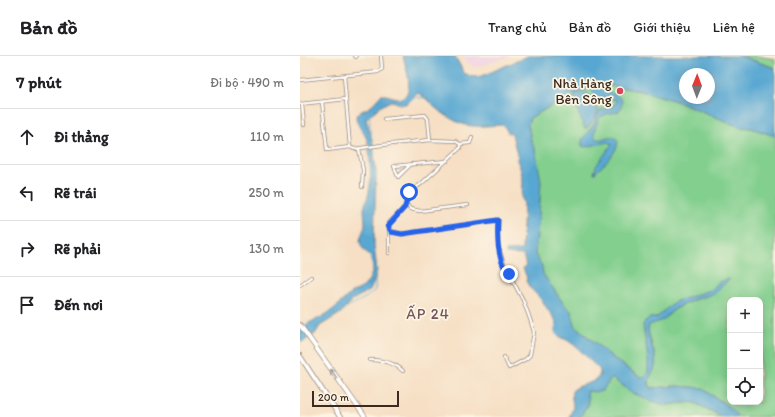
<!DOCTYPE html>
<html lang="vi">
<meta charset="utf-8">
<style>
:root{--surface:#fff;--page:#f2f2f2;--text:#202124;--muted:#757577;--line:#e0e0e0}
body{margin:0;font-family:Itim,sans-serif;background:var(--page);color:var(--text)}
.controls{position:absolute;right:12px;bottom:12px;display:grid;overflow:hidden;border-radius:8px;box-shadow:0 2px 10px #0003}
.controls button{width:36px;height:36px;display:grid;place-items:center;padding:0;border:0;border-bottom:1px solid var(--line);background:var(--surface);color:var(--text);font:20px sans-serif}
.compass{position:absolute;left:379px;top:12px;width:36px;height:36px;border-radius:50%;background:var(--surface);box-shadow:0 2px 10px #0003;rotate:1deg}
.scale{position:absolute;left:12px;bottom:10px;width:87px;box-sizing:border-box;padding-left:4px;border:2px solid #3b2a1e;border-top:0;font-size:11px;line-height:14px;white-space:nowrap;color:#3b2a1e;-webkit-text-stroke:3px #fcf5e5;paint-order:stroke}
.stop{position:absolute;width:12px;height:12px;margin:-9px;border:3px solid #2563eb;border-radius:50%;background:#fff}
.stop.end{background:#2563eb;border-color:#fff;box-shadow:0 1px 4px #0008}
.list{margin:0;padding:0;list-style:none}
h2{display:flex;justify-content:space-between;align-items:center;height:52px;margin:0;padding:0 16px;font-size:17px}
h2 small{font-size:13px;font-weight:400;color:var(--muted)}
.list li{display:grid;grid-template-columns:26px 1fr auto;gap:12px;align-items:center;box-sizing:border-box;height:56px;padding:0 16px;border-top:1px solid var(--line)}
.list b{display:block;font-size:15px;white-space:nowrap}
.list em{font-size:13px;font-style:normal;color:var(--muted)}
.icon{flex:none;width:22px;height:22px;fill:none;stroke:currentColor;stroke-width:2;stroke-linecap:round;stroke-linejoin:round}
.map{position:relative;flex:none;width:475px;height:361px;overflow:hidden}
header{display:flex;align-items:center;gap:24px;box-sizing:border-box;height:56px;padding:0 20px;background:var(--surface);border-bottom:1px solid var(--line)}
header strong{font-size:19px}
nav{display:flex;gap:22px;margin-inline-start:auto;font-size:14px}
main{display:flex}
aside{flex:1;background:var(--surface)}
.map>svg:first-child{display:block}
.built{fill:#f1d0e2}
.green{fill:#82cf8e;stroke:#5e7c56;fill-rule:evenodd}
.water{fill:#59a7d2;stroke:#4a6878;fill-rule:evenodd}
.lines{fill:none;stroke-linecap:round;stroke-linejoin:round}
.stream{stroke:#59a7d2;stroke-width:1}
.street-casing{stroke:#988471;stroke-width:4}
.primary-casing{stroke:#988471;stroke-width:5.5}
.street{stroke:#fff;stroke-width:2.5}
.primary{stroke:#fff;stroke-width:4}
.oneway{stroke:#a79f9a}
.route{stroke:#2563eb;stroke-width:5}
.poi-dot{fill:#d1495b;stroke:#fcf5e5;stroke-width:1.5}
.labels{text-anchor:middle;stroke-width:3.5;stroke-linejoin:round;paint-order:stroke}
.poi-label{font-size:14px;fill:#3b2a1e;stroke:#fcf5e5;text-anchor:end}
.neighbourhood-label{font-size:15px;letter-spacing:1px;fill:#74555a;stroke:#fcf5e5}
</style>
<header>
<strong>Bản đồ</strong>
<nav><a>Trang chủ</a><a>Bản đồ</a><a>Giới thiệu</a><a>Liên hệ</a></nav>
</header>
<main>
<aside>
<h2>7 phút<small>Đi bộ · 490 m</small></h2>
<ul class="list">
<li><svg class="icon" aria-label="ahead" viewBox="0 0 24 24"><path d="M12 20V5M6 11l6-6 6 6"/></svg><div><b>Đi thẳng</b></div><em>110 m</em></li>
<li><svg class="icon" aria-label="left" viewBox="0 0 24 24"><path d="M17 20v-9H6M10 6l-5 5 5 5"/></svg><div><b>Rẽ trái</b></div><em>250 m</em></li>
<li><svg class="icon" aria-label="right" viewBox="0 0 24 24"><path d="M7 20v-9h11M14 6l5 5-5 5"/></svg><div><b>Rẽ phải</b></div><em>130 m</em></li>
<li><svg class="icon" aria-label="arrive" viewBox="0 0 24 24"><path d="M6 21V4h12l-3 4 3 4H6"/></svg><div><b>Đến nơi</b></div></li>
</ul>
</aside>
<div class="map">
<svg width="475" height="361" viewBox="0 0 475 361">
<rect width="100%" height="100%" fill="#fcf5e5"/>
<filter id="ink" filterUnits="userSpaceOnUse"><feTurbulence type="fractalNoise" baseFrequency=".025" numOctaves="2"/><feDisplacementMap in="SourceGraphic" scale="8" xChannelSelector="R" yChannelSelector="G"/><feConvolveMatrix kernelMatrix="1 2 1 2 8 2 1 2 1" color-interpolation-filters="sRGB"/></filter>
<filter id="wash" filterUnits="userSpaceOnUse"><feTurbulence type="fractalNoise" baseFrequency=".012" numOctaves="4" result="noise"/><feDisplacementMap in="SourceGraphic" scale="16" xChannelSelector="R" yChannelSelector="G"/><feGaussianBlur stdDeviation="0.9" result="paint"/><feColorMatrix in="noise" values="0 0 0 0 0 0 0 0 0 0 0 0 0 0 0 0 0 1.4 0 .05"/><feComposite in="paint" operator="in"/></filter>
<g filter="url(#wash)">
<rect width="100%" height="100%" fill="#f6dfc4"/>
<path class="built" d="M162 0H210L177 11 172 10Z"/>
<path class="green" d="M441 0H458L475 3V12Z
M300 28 341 35 360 40 382 47 440 71 451 72 475 80V361H437L429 351 402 332 376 330 353 332 350 331C346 322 355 317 355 308 356 295 348 282 348 270L351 267 364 264 371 256 380 250 396 243 407 240 421 225 410 234 374 246 356 262H350L344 267C341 280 355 309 345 321H340L318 306 276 271 271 255 263 247 243 218 242 210 235 198 240 145 235 93 231 85 228 68 230 62 272 38 289 33ZM430 244H460V346H430Z
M312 322 333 337 352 345 365 349 393 346 423 361H280L288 349 287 335 297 336 302 335Z"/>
<path class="water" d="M103 0H155L164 17 173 21 182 20 228 0H440L475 12V80L451 72 440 71 382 47 360 40 341 35 300 28C305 41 332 36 318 56L307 58 300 61C297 68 292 76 296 83 305 85 311 75 318 85 317 98 304 108 295 117H294L296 110 312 88 308 86 286 91 282 90V84L294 68 300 54 311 51 316 47V44L295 40 293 36 289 33 272 38 230 62 228 68 231 85 235 93 241 125 239 159 235 198 242 210 243 218 263 247 271 255 276 271 318 306 340 321 345 320 348 316V302L343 269 345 265 350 262H356L374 246 410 234 421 225 430 223 413 238 396 243 380 250 371 256 364 264 349 269C345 282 358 297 355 310 354 318 346 322 350 331L353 332 376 330 402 332 429 351 436 358 437 361H423L393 346 365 349 352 345 333 337 312 322 302 335 297 336 287 335 288 349 280 361H269C277 346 270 347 272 335 281 326 301 329 300 314 292 307 270 281 260 282L255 276 256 265 239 241 230 232 226 225 227 222 223 212 226 210 223 199 206 198V195L222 194 224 146 222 143 223 124 212 78 208 77 206 73 203 69C193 69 183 71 174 70 160 70 148 61 137 53 130 48 125 40 117 37 113 40 110 47 105 48 101 49 96 46 92 45 87 45 68 59 66 63L73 87 76 117 74 189 77 214 75 223 70 234 52 244 41 257 20 270 15 278 4 285 0 286V274C10 264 18 264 28 257 36 252 42 245 49 239 54 234 62 234 66 228 72 221 76 208 70 200 66 195 61 193 60 185 60 179 65 174 65 168 65 163 64 158 64 153 65 147 68 141 69 136 72 120 70 102 68 87 66 76 56 71 56 60L60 56 70 51 81 39H86L101 43C115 37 106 12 103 0ZM385 18H409V42H385Z
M279 37H288C291 41 296 47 297 51 300 58 291 69 285 73L274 45V39Z"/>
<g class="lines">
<path class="stream" d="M112 41 124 42
M99 43 106 40
M70 58C68 67 72 74 71 82
M70 199 73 213
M45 252 65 242 75 234V222"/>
</g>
</g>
<g filter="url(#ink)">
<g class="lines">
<defs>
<path id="street" d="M55 0 56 1
M44 20 50 91
M0 24 78 16 82 13 81 0
M22 46 27 94 50 91 54 93 82 89 130 84 155 85 160 88 170 87 172 81
M0 48 46 43
M2 48 4 69
M84 63 125 59 128 63 130 84
M160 88V92L121 128 109 136 105 151 89 167 88 170 91 175 102 178 198 164V189L206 215 209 218 223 244 229 260 234 276 230 299 226 303 209 312 204 301
M59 93 63 114 62 131
M111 108 98 121 94 110 147 105
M107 149 110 153 120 155 168 149
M89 197V173
M0 229 11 221
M70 304C82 304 94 306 103 315"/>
<path id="primary" d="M0 269 65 361
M0 300 40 361"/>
</defs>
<use href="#street" class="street-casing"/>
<use href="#primary" class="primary-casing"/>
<use href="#street" class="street"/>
<use href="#primary" class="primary"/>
</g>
<defs><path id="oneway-shaft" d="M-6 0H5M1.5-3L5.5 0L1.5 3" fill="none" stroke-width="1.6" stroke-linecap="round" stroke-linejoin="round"/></defs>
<use class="oneway" href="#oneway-shaft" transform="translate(34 318) rotate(-125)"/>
</g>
<g class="lines" filter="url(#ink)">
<path class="route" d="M109 136 105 151 88 170 91 176 102 178 198 164C197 180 197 206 209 218"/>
</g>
<circle class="poi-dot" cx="320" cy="35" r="4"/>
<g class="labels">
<g class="poi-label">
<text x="312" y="32">Nhà Hàng<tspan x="312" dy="16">Bên Sông</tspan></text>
</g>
<g class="neighbourhood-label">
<text x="128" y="263">ẤP 24</text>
</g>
</g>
</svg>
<div class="controls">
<button>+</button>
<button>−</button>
<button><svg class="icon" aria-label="locate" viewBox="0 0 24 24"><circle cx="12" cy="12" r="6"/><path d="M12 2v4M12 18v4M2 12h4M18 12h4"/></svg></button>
</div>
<svg class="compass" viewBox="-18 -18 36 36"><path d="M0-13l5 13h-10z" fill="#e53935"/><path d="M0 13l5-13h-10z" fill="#757577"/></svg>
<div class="scale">200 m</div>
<div class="stop" style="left:109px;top:136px"></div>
<div class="stop end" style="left:209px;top:218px"></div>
</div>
</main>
